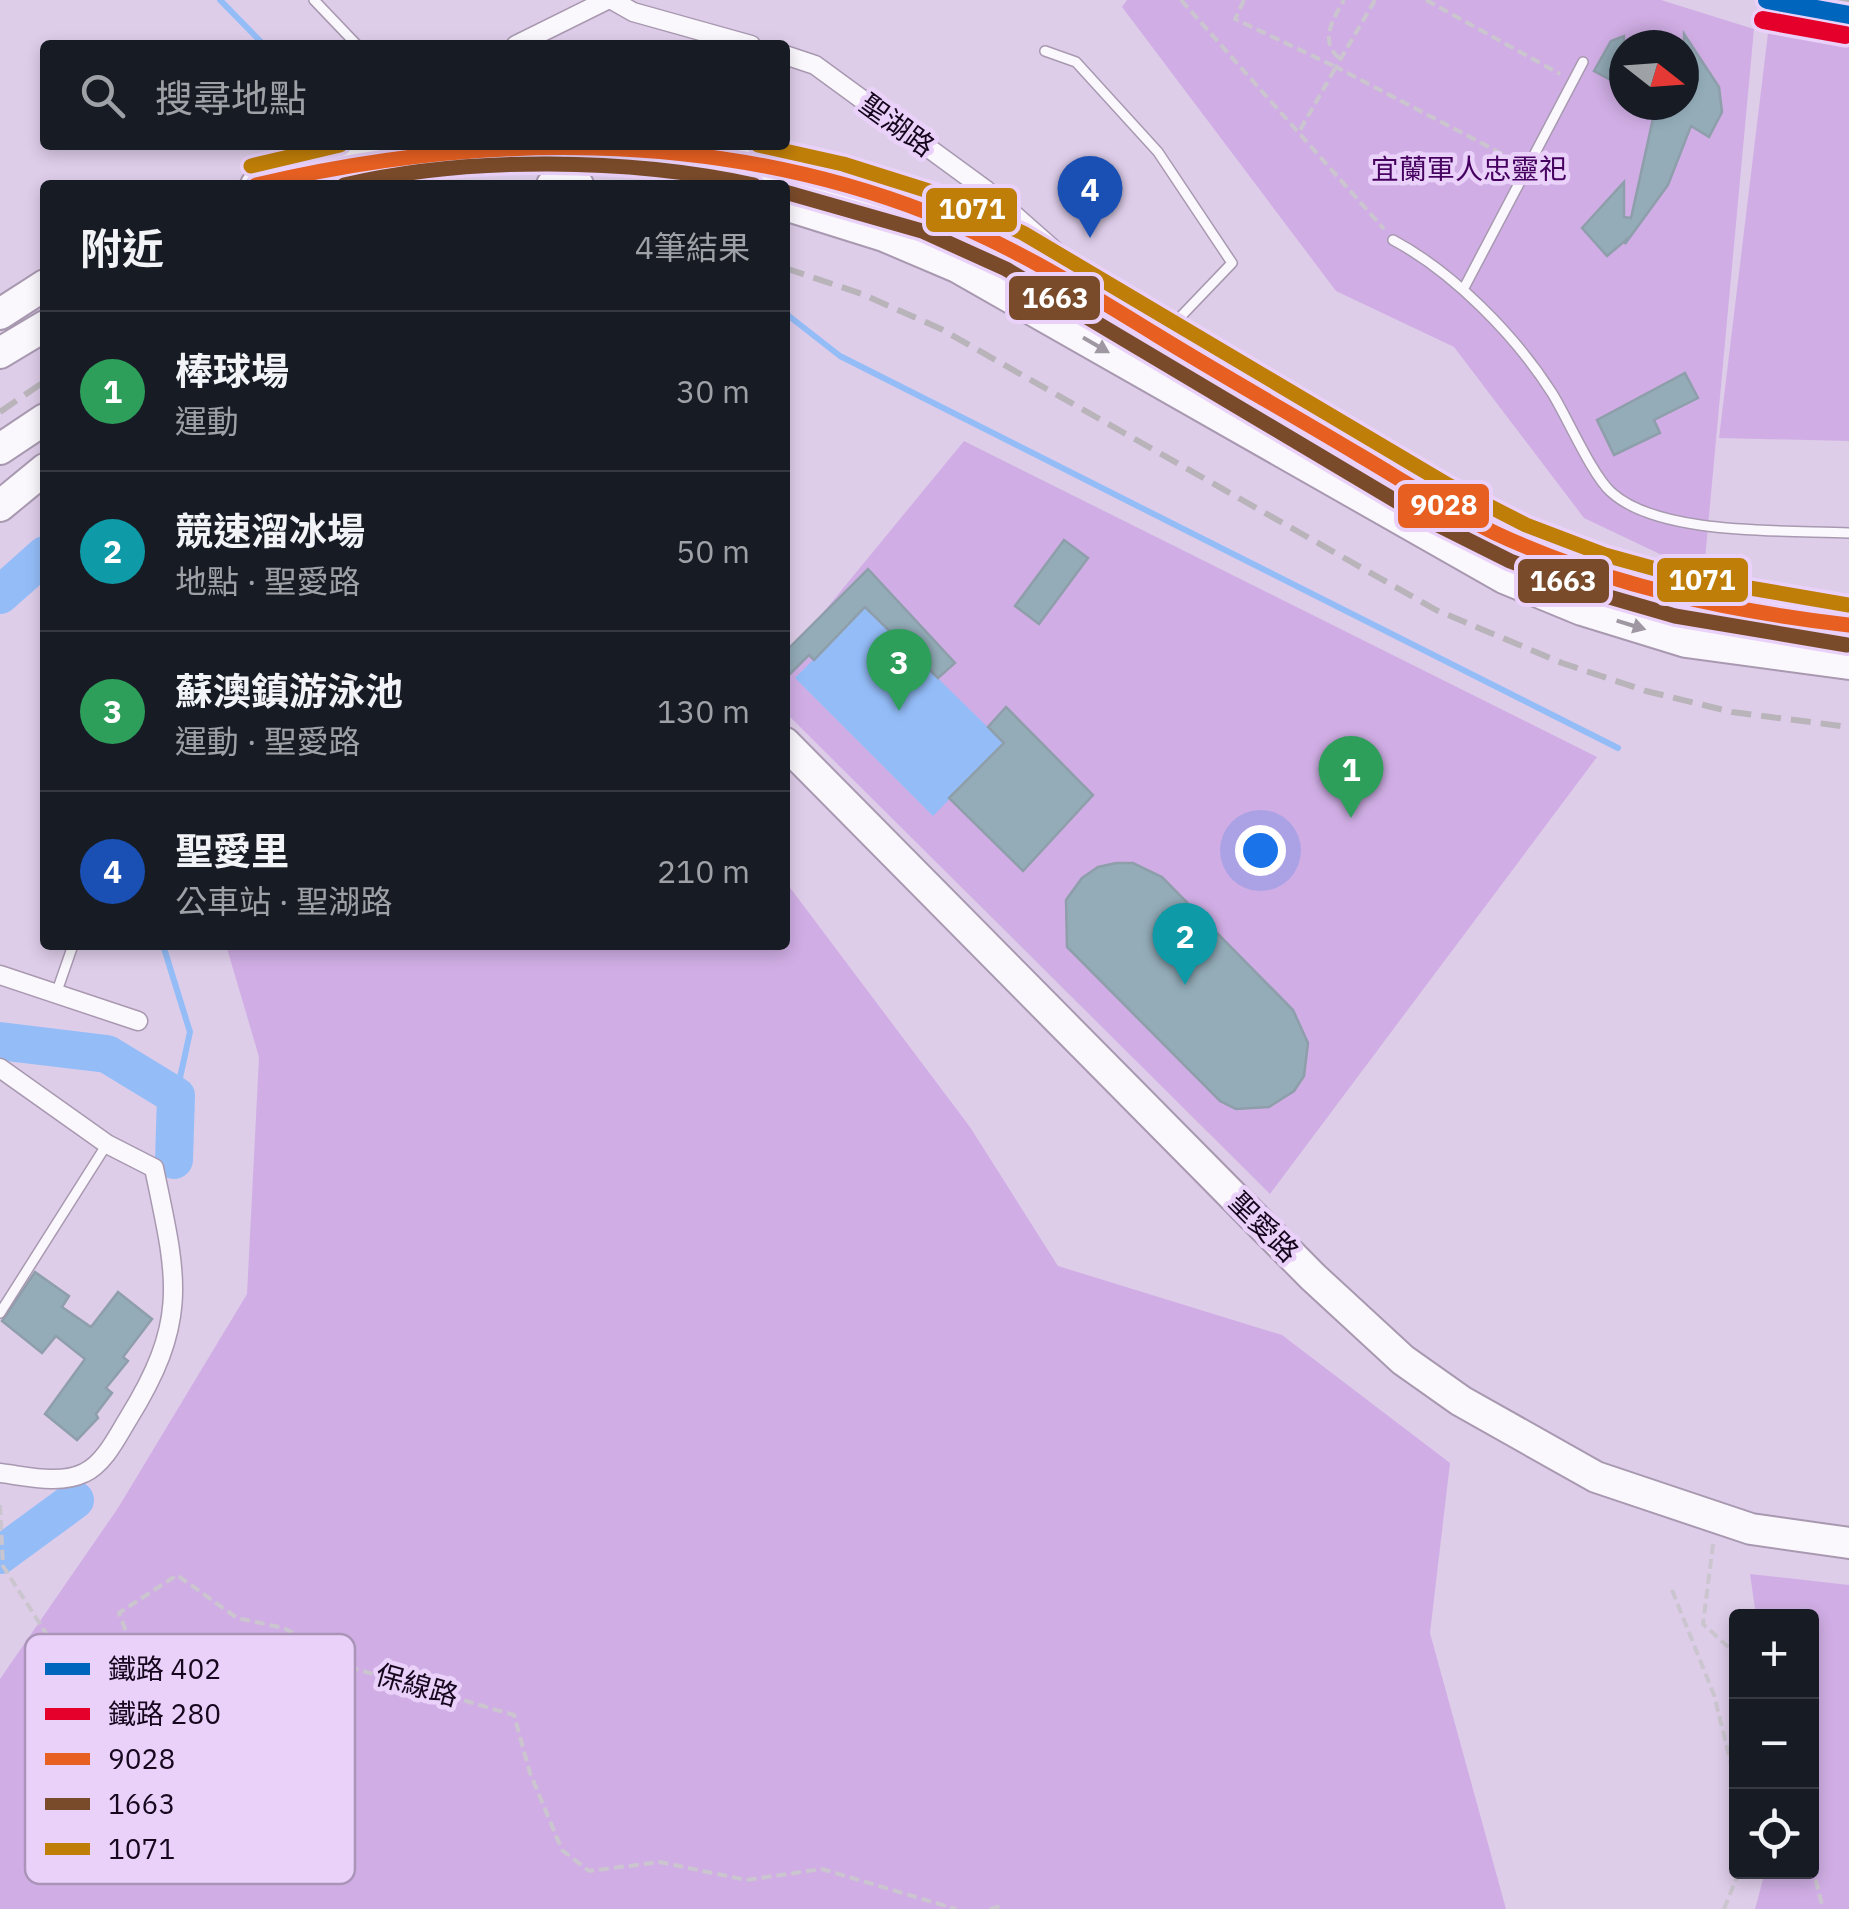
<!DOCTYPE html>
<html lang="zh-TW">
<meta charset="utf-8">
<style>
:root{--surface:#171b24;--page:#242831;--text:#f1f3f6;--muted:#9ea1a6;--line:#363941;--accent:#aea8b5}
body{margin:0;font-family:"IBM Plex Sans","Noto Sans TC",sans-serif;background:var(--page);color:var(--text)}
.controls{position:absolute;right:30px;bottom:30px;display:grid;overflow:hidden;border-radius:10px;box-shadow:0 5px 15px #0003}
.controls button{width:90px;height:90px;display:grid;place-items:center;padding:0;border:0;border-bottom:2px solid var(--line);background:var(--surface);color:var(--text);font:50px sans-serif}
.compass{position:absolute;left:1609px;top:30px;width:90px;height:90px;border-radius:50%;background:var(--surface);box-shadow:0 5px 15px #0003;rotate:107deg}
.you{position:absolute;left:1260px;top:850px;width:35px;height:35px;margin:-25px;border:8px solid #fff;border-radius:50%;background:#1a73e8;box-shadow:0 0 0 15px #1a73e833}
.badge{display:grid;place-items:center;width:65px;height:65px;border-radius:50%;background:var(--accent);color:#fff;font-size:32px;font-weight:700}
.pin{position:absolute;translate:-50% -82px;filter:drop-shadow(0 2px 5px #0008)}
.pin::after{content:'';position:absolute;top:52px;width:35px;height:30px;background:inherit;clip-path:polygon(0 0,100% 0,50% 100%)}
.list{margin:0;padding:0;list-style:none}
h2{display:flex;justify-content:space-between;align-items:center;height:130px;margin:0;padding:0 40px;font-size:42px}
h2 small{font-size:32px;font-weight:400;color:var(--muted)}
.list li{display:grid;grid-template-columns:65px 1fr auto;gap:30px;align-items:center;box-sizing:border-box;height:160px;padding:0 40px;border-top:2px solid var(--line)}
.list b{display:block;font-size:38px;white-space:nowrap}
.list p{margin:0;font-size:32px;white-space:nowrap;color:var(--muted)}
.list em{font-size:32px;font-style:normal;color:var(--muted)}
.icon{flex:none;width:55px;height:55px;fill:none;stroke:currentColor;stroke-width:2;stroke-linecap:round;stroke-linejoin:round}
.map{position:relative;flex:none;width:1849px;height:1909px;overflow:hidden}
.search{position:absolute;background:var(--surface);box-shadow:0 5px 15px #0003;left:40px;top:40px;width:750px;height:110px;display:flex;align-items:center;gap:25px;box-sizing:border-box;padding:0 35px;border-radius:10px;color:var(--muted);font-size:38px}
.panel{position:absolute;background:var(--surface);box-shadow:0 5px 15px #0003;left:40px;top:180px;width:750px;height:770px;border-radius:10px}
.map>svg:first-child{display:block}
.green{fill:#d0aee5;fill-rule:evenodd}
.water{fill:#94bdf8}
.lines{fill:none;stroke-linecap:round;stroke-linejoin:round}
.stream{stroke:#94bdf8;stroke-width:6}
.river{stroke:#94bdf8;stroke-width:38}
.building{fill:#93acb8;stroke:#8e9eaa;stroke-width:2.5}
.lane-casing{stroke:#a899b1;stroke-width:12}
.street-casing{stroke:#a899b1;stroke-width:21}
.primary-casing{stroke:#a899b1;stroke-width:34}
.path{stroke:#cac5ce;stroke-width:4;stroke-dasharray:10 5;stroke-linecap:butt}
.lane{stroke:#faf8fc;stroke-width:9}
.street{stroke:#faf8fc;stroke-width:18}
.primary{stroke:#faf8fc;stroke-width:30}
.rail{stroke:#b8b4ba;stroke-width:6;stroke-dasharray:20 10;stroke-linecap:butt}
.bus-1-casing{stroke:#ead1fa;stroke-width:22}
.bus-2-casing{stroke:#ead1fa;stroke-width:22}
.bus-3-casing{stroke:#ead1fa;stroke-width:22}
.bus-1{stroke:#e76022;stroke-width:15}
.bus-2{stroke:#7a4b2a;stroke-width:15}
.bus-3{stroke:#bf7e08;stroke-width:15}
.rail-1-casing{stroke:#ead1fa;stroke-width:25}
.rail-2-casing{stroke:#ead1fa;stroke-width:25}
.rail-1{stroke:#0065bd;stroke-width:18}
.rail-2{stroke:#e4002b;stroke-width:18}
.oneway{fill:#9f98a3}
.labels{text-anchor:middle;stroke-width:9;stroke-linejoin:round;paint-order:stroke}
.street-label{font-size:28px;fill:#16071e;stroke:#ead1fa}
.park-label{font-size:28px;fill:#450060;stroke:#ead1fa}
.key{fill:#ead1fa;stroke:#aa94b8;stroke-width:2.5}
.key-label{font-size:28px;fill:#16071e}
.line-badge{stroke:#ead1fa;stroke-width:4}
.badge-label{font-size:28px;text-anchor:middle;font-weight:bold;fill:#fff}
</style>
<div class="map">
<svg width="1849" height="1909" viewBox="0 0 1849 1909">
<rect width="100%" height="100%" fill="#decde9"/>
<path class="green" d="M1127 0H1661L1754 29 1705 559 1666 557 1584 518 1454 347 1336 291 1122 7ZM1624 45H1684V105H1624Z
M1772 0H1849V441L1719 438Z
M964 441 1597 757 1270 1194 785 712V659Z
M785 881 970 1127 1058 1266 1282 1335 1450 1463 1430 1633 1506 1909H0V1679L118 1508 247 1294 259 1057 226 945H785Z
M1750 1574 1849 1585V1909H1755L1765 1872H1812V1616H1756Z"/>
<path class="water" d="M865 607 1004 743 933 816 795 678Z"/>
<g class="lines">
<path class="stream" d="M220 0 264 45
M368 171 377 185
M785 313 840 356 1618 748
M163 945 190 1032 176 1096"/>
<path class="river" d="M0 595 45 555
M0 1041 107 1054 176 1096 174 1160
M0 1555 75 1500"/>
</g>
<path class="building" d="M1684 34 1719 87 1722 112 1709 137 1691 126 1668 185 1625 244 1626 240 1607 256 1582 228 1624 182V217L1631 218 1656 105H1684Z
M1624 36V87L1594 71 1611 41Z
M1685 373 1698 398 1654 420 1660 433 1614 455 1597 420Z
M1064 540 1088 558 1039 624 1015 606Z
M868 569 955 663 938 678 865 607 814 660 809 655 785 679V652Z
M1006 707 1093 795 1023 871 949 798 1004 743 988 727Z
M1116 863H1133L1162 877 1293 1010 1308 1043 1304 1076 1294 1091 1269 1107 1236 1109 1220 1101 1067 947 1066 900 1082 878 1098 867Z
M35 1272 69 1296 62 1307 91 1327 118 1292 152 1319 123 1357 128 1361 106 1388 112 1393 96 1414 98 1418 77 1440 45 1414 85 1359 56 1336 42 1353 2 1321Z"/>
<g class="lines">
<defs>
<path id="lane" d="M314 0 357 45
M1045 51 1076 62 1158 152 1232 263 1165 333
M1393 240C1453 272 1515 335 1552 393 1567 417 1592 475 1611 492 1659 536 1785 530 1849 533
M1464 288 1583 62
M56 994 73 945
M0 1313 107 1144"/>
<path id="street" d="M612 0 633 12 751 45
M516 45 607 0
M785 55 815 65 986 190 1089 281
M283 170 326 145
M0 975 138 1021
M0 1068 107 1144 154 1168C177 1278 190 1319 128 1419 117 1437 104 1464 84 1473 59 1485 26 1476 0 1473"/>
<path id="primary" d="M256 185C494 117 794 136 1015 251 1066 278 1113 309 1162 339 1227 380 1295 417 1361 456 1412 487 1463 520 1518 543 1625 589 1734 613 1849 625
M552 185H578
M785 205 884 236 957 267 1504 578 1582 610 1686 642 1849 664
M0 314 45 285
M0 353 45 326
M0 449 45 419
M0 506 45 469
M785 743 1313 1277 1403 1360 1461 1401 1596 1477 1751 1529 1849 1543"/>
</defs>
<use href="#lane" class="lane-casing"/>
<use href="#street" class="street-casing"/>
<use href="#primary" class="primary-casing"/>
<path class="path" d="M1181 0 1384 229
M1244 0 1235 19 1336 67 1300 130
M1375 0 1336 67 1516 161
M1426 0 1560 74
M1339 58C1319 41 1333 19 1344 0
M0 1505 3 1566 65 1663 120 1686 138 1663 119 1613 177 1575 237 1618 284 1628 356 1669 514 1715 530 1773 562 1850 589 1871 660 1862 746 1880 822 1869 956 1909
M1713 1544 1703 1624 1736 1654
M1672 1590 1714 1695 1736 1784
M1812 1865 1823 1909
M990 1909 1001 1906
M1724 1909 1739 1872"/>
<use href="#lane" class="lane"/>
<use href="#street" class="street"/>
<use href="#primary" class="primary"/>
<path class="rail" d="M1839 0 1849 2
M785 268 862 294 941 329 1436 610 1562 663 1646 691 1732 712 1849 727
M0 412 45 381"/>
<defs>
<path id="bus-1" d="M256 185C478 133 713 129 929 213 1010 244 1082 289 1155 334 1223 376 1293 415 1361 456 1405 482 1448 510 1495 533 1606 585 1727 611 1849 625"/>
<path id="bus-2" d="M344 185C469 156 629 158 754 185
M785 192 922 231 1006 269 1428 520 1510 561 1592 592 1675 616 1847 645"/>
<path id="bus-3" d="M758 145 843 164 935 193 1023 233 1448 485 1526 525 1605 555 1685 577 1849 605
M251 166 340 145"/>
</defs>
<use href="#bus-1" class="bus-1-casing"/>
<use href="#bus-2" class="bus-2-casing"/>
<use href="#bus-3" class="bus-3-casing"/>
<use href="#bus-1" class="bus-1"/>
<use href="#bus-2" class="bus-2"/>
<use href="#bus-3" class="bus-3"/>
<defs>
<path id="rail-1" d="M1767 0 1849 15"/>
<path id="rail-2" d="M1763 20 1845 35"/>
</defs>
<use href="#rail-1" class="rail-1-casing"/>
<use href="#rail-2" class="rail-2-casing"/>
<use href="#rail-1" class="rail-1"/>
<use href="#rail-2" class="rail-2"/>
</g>
<defs><path id="oneway-solid" d="M-6-.8H1V-3.2L6.5 0L1 3.2V.8H-6Z" transform="scale(2.5)"/></defs>
<g class="oneway">
<use href="#oneway-solid" transform="translate(1096 345) rotate(30)"/>
<use href="#oneway-solid" transform="translate(1631 625) rotate(17)"/>
</g>
<g class="labels">
<g class="street-label">
<text transform="translate(897 125) rotate(36)" y="10">聖湖路</text>
<text transform="translate(1264 1227) rotate(45)" y="10">聖愛路</text>
<text transform="translate(417 1685) rotate(16)" y="10">保線路</text>
</g>
<g class="park-label">
<text x="1469" y="179">宜蘭軍人忠靈祀</text>
</g>
</g>
<rect x="25" y="1634" width="330" height="250" rx="15" class="key"/>
<rect x="45" y="1663" width="45" height="12" fill="#0065bd"/>
<rect x="45" y="1708" width="45" height="12" fill="#e4002b"/>
<rect x="45" y="1753" width="45" height="12" fill="#e76022"/>
<rect x="45" y="1798" width="45" height="12" fill="#7a4b2a"/>
<rect x="45" y="1843" width="45" height="12" fill="#bf7e08"/>
<g class="key-label">
<text x="108" y="1679">鐵路 402</text>
<text x="108" y="1724">鐵路 280</text>
<text x="108" y="1769">9028</text>
<text x="108" y="1814">1663</text>
<text x="108" y="1859">1071</text>
</g>
<g class="line-badge">
<rect x="924" y="186" width="95" height="48" rx="10" fill="#bf7e08"/>
<rect x="1007" y="274" width="95" height="48" rx="10" fill="#7a4b2a"/>
<rect x="1396" y="482" width="95" height="48" rx="10" fill="#e76022"/>
<rect x="1655" y="556" width="95" height="48" rx="10" fill="#bf7e08"/>
<rect x="1516" y="557" width="95" height="48" rx="10" fill="#7a4b2a"/>
</g>
<g class="badge-label">
<text x="972" y="219">1071</text>
<text x="1055" y="308">1663</text>
<text x="1444" y="515">9028</text>
<text x="1702" y="590">1071</text>
<text x="1563" y="591">1663</text>
</g>
</svg>
<div class="controls">
<button>+</button>
<button>−</button>
<button><svg class="icon" aria-label="locate" viewBox="0 0 24 24"><circle cx="12" cy="12" r="6"/><path d="M12 2v4M12 18v4M2 12h4M18 12h4"/></svg></button>
</div>
<svg class="compass" viewBox="-18 -18 36 36"><path d="M0-13l5 13h-10z" fill="#e53935"/><path d="M0 13l5-13h-10z" fill="#9ea1a6"/></svg>
<div class="you"></div>
<div class="pin badge" style="left:1351px;top:818px;background:#2e9e5b">1</div>
<div class="pin badge" style="left:1185px;top:985px;background:#0f9aa8">2</div>
<div class="pin badge" style="left:899px;top:711px;background:#2e9e5b">3</div>
<div class="pin badge" style="left:1090px;top:238px;background:#1a4fb4">4</div>
<div class="search"><svg class="icon" aria-label="search" viewBox="0 0 24 24"><circle cx="10" cy="10" r="6"/><path d="M15 15l6 6"/></svg>搜尋地點</div>
<section class="panel">
<h2>附近<small>4筆結果</small></h2>
<ul class="list">
<li><span class="badge" style="background:#2e9e5b">1</span><div><b>棒球場</b><p>運動</p></div><em>30 m</em></li>
<li><span class="badge" style="background:#0f9aa8">2</span><div><b>競速溜冰場</b><p>地點 · 聖愛路</p></div><em>50 m</em></li>
<li><span class="badge" style="background:#2e9e5b">3</span><div><b>蘇澳鎮游泳池</b><p>運動 · 聖愛路</p></div><em>130 m</em></li>
<li><span class="badge" style="background:#1a4fb4">4</span><div><b>聖愛里</b><p>公車站 · 聖湖路</p></div><em>210 m</em></li>
</ul>
</section>
</div>
